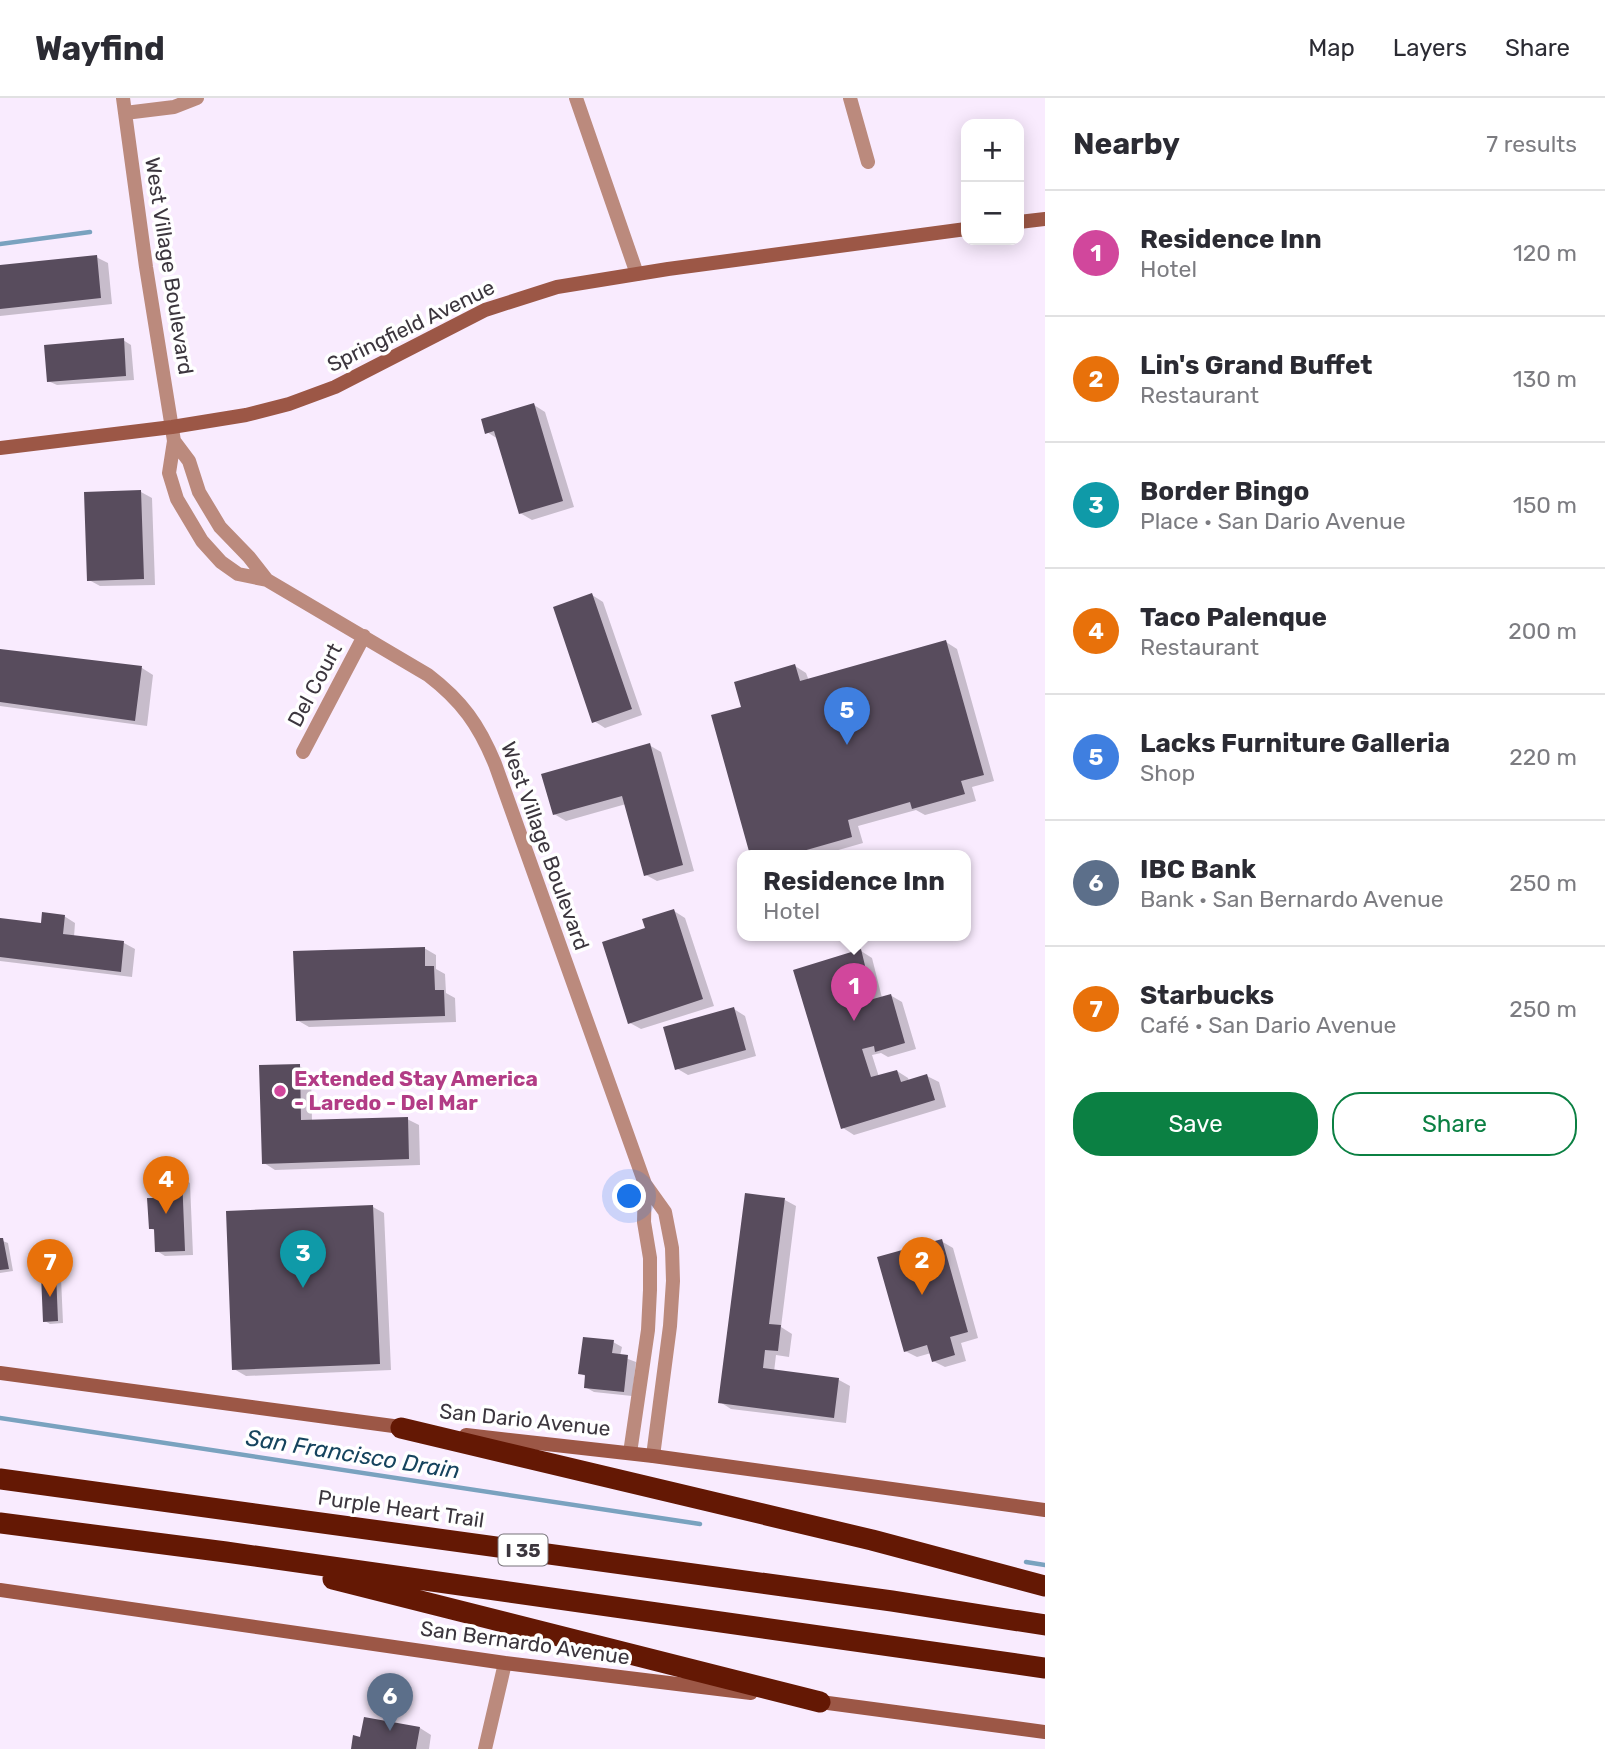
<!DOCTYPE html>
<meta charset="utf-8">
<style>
:root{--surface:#fff;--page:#f2f2f3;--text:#2b2b33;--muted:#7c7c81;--line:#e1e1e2;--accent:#0b8043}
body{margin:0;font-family:Rubik,sans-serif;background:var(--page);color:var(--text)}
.controls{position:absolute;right:21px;top:21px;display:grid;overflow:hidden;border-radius:14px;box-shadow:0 4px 18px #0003}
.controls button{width:63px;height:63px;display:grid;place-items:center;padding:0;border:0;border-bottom:2px solid var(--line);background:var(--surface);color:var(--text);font:35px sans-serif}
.you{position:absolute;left:630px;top:1099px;width:24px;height:24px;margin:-18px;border:5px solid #fff;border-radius:50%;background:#1a73e8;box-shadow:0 0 0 10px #1a73e833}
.badge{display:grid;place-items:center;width:46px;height:46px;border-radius:50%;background:var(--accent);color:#fff;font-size:23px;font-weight:700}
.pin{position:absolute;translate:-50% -58px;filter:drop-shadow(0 2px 4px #0008)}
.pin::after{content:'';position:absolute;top:37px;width:24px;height:21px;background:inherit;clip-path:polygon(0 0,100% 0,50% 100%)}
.popup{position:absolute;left:737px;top:752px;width:234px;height:91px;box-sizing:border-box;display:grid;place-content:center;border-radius:14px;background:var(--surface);filter:drop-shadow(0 2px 5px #0005);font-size:23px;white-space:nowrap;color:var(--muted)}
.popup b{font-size:26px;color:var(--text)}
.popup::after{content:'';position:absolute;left:50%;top:100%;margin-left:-14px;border:14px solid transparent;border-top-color:var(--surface)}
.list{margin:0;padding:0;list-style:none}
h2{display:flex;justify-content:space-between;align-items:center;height:91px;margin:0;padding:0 28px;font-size:30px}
h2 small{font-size:23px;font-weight:400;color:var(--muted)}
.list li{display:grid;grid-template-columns:46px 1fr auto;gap:21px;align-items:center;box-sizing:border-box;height:126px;padding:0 28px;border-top:2px solid var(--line)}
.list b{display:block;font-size:26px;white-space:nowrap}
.list p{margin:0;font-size:23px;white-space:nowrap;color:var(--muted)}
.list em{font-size:23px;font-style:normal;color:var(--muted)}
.actions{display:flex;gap:14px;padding:21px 28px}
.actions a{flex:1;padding:16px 0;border:2px solid var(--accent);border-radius:28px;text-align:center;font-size:24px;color:var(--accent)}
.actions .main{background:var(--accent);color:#fff}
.map{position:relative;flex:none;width:1045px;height:1651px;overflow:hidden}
header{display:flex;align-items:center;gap:42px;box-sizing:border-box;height:98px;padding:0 35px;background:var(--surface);border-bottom:2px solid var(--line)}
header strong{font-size:33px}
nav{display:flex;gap:38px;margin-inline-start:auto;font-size:24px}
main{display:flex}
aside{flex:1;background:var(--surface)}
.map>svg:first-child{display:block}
.shadow{fill:#0003}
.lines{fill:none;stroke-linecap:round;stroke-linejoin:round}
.stream{stroke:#7aa2bf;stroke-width:4.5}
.building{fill:#584c5d}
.minor{stroke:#bb8a7d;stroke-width:14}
.tertiary{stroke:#bb8a7d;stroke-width:14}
.secondary{stroke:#9c5746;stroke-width:14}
.motorway{stroke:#641804;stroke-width:21}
.hotel-dot{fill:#d1479c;stroke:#fff;stroke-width:2.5}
.labels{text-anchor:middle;stroke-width:7;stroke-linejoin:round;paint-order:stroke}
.shield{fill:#fff;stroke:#767278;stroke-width:2}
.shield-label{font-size:19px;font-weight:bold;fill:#3c363e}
.street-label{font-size:21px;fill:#3c363e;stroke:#fff}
.hotel-label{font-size:21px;font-weight:bold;fill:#b23c85;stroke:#fff;text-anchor:start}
.water-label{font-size:23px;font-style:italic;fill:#16445e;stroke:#fff}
</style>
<header>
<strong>Wayfind</strong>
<nav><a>Map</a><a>Layers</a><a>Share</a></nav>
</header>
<main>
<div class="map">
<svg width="1045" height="1651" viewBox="0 0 1045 1651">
<rect width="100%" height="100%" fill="#f9ebfe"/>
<path class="shadow" d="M96 159 108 165 112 206 0 218V169Z
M123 242 131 247 134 282 57 287 48 283Z
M534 307 545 314 574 409 532 422 520 415 498 341 487 334Z
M141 394 152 400 155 487 100 488 89 482Z
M592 497 603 504 642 617 605 630 594 623Z
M946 544 957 551 994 683 972 689 976 703 925 717 916 712 858 728 863 745 821 757H752L743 610 795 568 806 575 809 583Z
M0 553 142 570 153 577 147 628 0 608Z
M649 647 661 654 694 773 657 783 646 777 626 706 566 723 554 716Z
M674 813 685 820 714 908 641 931 630 925 647 831Z
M64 818 75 825 74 839 124 845 135 851 132 879 0 863V822L43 827Z
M424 850 436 857V871L445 876 446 895 455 900 456 924 309 929 297 922Z
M861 853 872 860 882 900 890 897 902 904 916 951 888 959 881 955 872 957 879 979 897 973 908 980 909 983 927 978 939 984 946 1009 854 1037 843 1030Z
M734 911 745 918 756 958 688 977 676 970Z
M299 968 311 974 312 1024 407 1021 419 1027 420 1067 275 1072 264 1065Z
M182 1080 190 1085 193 1157 165 1158 157 1153 156 1133 150 1130 155 1102Z
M785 1102 796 1108 781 1229 792 1236 789 1259 776 1257 774 1274 839 1282 850 1288 846 1325 731 1311 720 1304Z
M373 1109 384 1115 391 1272 246 1278 234 1271Z
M0 1142 8 1145 13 1173 0 1175Z
M941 1143 953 1150 978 1240 961 1245 966 1263 945 1269 933 1263 931 1255 917 1259 905 1253Z
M56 1177 61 1180 63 1225 50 1226 45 1223Z
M613 1244 622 1249 620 1258 636 1264 632 1298 594 1294 585 1289 587 1279 580 1275Z
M420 1630 431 1637 429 1651H352L362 1641Z"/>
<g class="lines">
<path class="stream" d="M0 146 90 134
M0 1320 700 1426
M1026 1464 1045 1467"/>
</g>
<path class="building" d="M97 157 101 200 0 211V167Z
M124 240 126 278 47 284 44 247Z
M534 305 563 403 519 416 494 333 485 336 481 321Z
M141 392 144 481 87 483 84 394Z
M592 495 632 611 592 625 553 509Z
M946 542 984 677 961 683 965 696 912 711 910 704 848 722 852 739 789 757H750L711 617 741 609 734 584 795 566 800 583Z
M0 551 142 568 135 623 0 604Z
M650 645 683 767 644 778 622 698 553 717 541 676Z
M674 811 703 901 628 926 602 844 645 830 642 821Z
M42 814 65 817 63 836 124 843 121 874 0 859V820L41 825Z
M425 849V868H434L435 892H444L445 918 296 923 293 853Z
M861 851 873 901 891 896 905 945 875 954 874 948 862 951 871 979 897 972 901 984 927 976 935 1002 841 1031 793 872Z
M734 909 746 952 675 972 663 929Z
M300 966 301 1022 408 1019 409 1061 262 1066 259 967Z
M182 1078 185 1153 155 1154 154 1131H149L147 1100H154L153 1080Z
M745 1095 785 1100 769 1226 781 1227 778 1253 765 1252 763 1270 839 1280 834 1320 718 1305Z
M373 1107 380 1266 232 1272 226 1113Z
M0 1140H3L9 1171 0 1172Z
M942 1141 968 1234 950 1239 955 1257 932 1264 927 1247 904 1254 877 1159Z
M56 1175 58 1223 43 1224 41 1176Z
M583 1239 614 1242 612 1255 628 1257 624 1294 584 1290 585 1277 578 1276Z
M364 1619 420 1629 416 1651H351L353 1637 360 1639Z"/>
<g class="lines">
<path class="minor" d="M123 0 146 169 174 343 169 375 177 401 202 443 221 464 238 476 267 482 428 577C462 603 479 627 495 666L645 1086 665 1114 672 1150 673 1183 670 1228 653 1358
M576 0 637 176
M850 0 868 64
M125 15 174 9 197 0
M174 343 189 363 199 394 220 429 249 459 267 482
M303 654 364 538
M630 1355 648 1232 650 1192V1160L644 1124 645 1086"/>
<path class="tertiary" d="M485 1651 505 1565"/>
<path class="secondary" d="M1019 124 1045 121
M0 350 172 329 246 317 289 306 335 289 485 212 557 189 668 171 966 131
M0 1275 408 1330
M466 1337 653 1358 1045 1412
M0 1492 505 1565 751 1595
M813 1603 1045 1634"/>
<path class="motorway" d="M401 1330 872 1442 1045 1488
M0 1381 892 1503 1045 1527
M0 1425 226 1454 1045 1570
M333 1481 820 1604"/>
</g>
<circle class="hotel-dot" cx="280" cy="993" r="7"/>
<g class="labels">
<rect class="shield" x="498.5" y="1436.5" width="49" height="31" rx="5"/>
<g class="shield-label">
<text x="523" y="1459">I 35</text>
</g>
<g class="street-label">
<text transform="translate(169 168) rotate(81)" y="7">West Village Boulevard</text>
<text transform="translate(411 228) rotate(-26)" y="7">Springfield Avenue</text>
<text transform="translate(315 587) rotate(-62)" y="7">Del Court</text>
<text transform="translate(545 748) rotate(70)" y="7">West Village Boulevard</text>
<text transform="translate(525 1322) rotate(6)" y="7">San Dario Avenue</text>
<text transform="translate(401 1411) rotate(8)" y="7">Purple Heart Trail</text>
<text transform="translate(525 1545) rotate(8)" y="7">San Bernardo Avenue</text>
</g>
<g class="hotel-label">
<text x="294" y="988">Extended Stay America<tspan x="294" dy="24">- Laredo - Del Mar</tspan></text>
</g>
<g class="water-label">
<text transform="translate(353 1356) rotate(9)" y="8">San Francisco Drain</text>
</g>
</g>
</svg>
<div class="controls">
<button>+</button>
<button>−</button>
</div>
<div class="you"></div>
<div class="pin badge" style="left:854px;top:923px;background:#d1479c">1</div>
<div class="popup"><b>Residence Inn</b>Hotel</div>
<div class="pin badge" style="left:922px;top:1197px;background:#e8710a">2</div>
<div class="pin badge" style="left:303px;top:1190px;background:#0f9aa8">3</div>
<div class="pin badge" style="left:166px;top:1116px;background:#e8710a">4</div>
<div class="pin badge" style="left:847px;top:647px;background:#3f7fe0">5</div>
<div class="pin badge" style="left:390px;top:1633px;background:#5c6f8a">6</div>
<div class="pin badge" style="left:50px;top:1199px;background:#e8710a">7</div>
</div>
<aside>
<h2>Nearby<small>7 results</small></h2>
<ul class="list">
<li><span class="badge" style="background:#d1479c">1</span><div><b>Residence Inn</b><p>Hotel</p></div><em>120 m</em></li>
<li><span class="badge" style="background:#e8710a">2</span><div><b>Lin's Grand Buffet</b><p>Restaurant</p></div><em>130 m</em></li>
<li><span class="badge" style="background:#0f9aa8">3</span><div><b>Border Bingo</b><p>Place · San Dario Avenue</p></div><em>150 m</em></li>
<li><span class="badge" style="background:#e8710a">4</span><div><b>Taco Palenque</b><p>Restaurant</p></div><em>200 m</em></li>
<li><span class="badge" style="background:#3f7fe0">5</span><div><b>Lacks Furniture Galleria</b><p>Shop</p></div><em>220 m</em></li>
<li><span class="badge" style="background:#5c6f8a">6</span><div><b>IBC Bank</b><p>Bank · San Bernardo Avenue</p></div><em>250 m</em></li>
<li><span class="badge" style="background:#e8710a">7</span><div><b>Starbucks</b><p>Café · San Dario Avenue</p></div><em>250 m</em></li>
</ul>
<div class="actions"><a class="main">Save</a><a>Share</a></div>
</aside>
</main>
